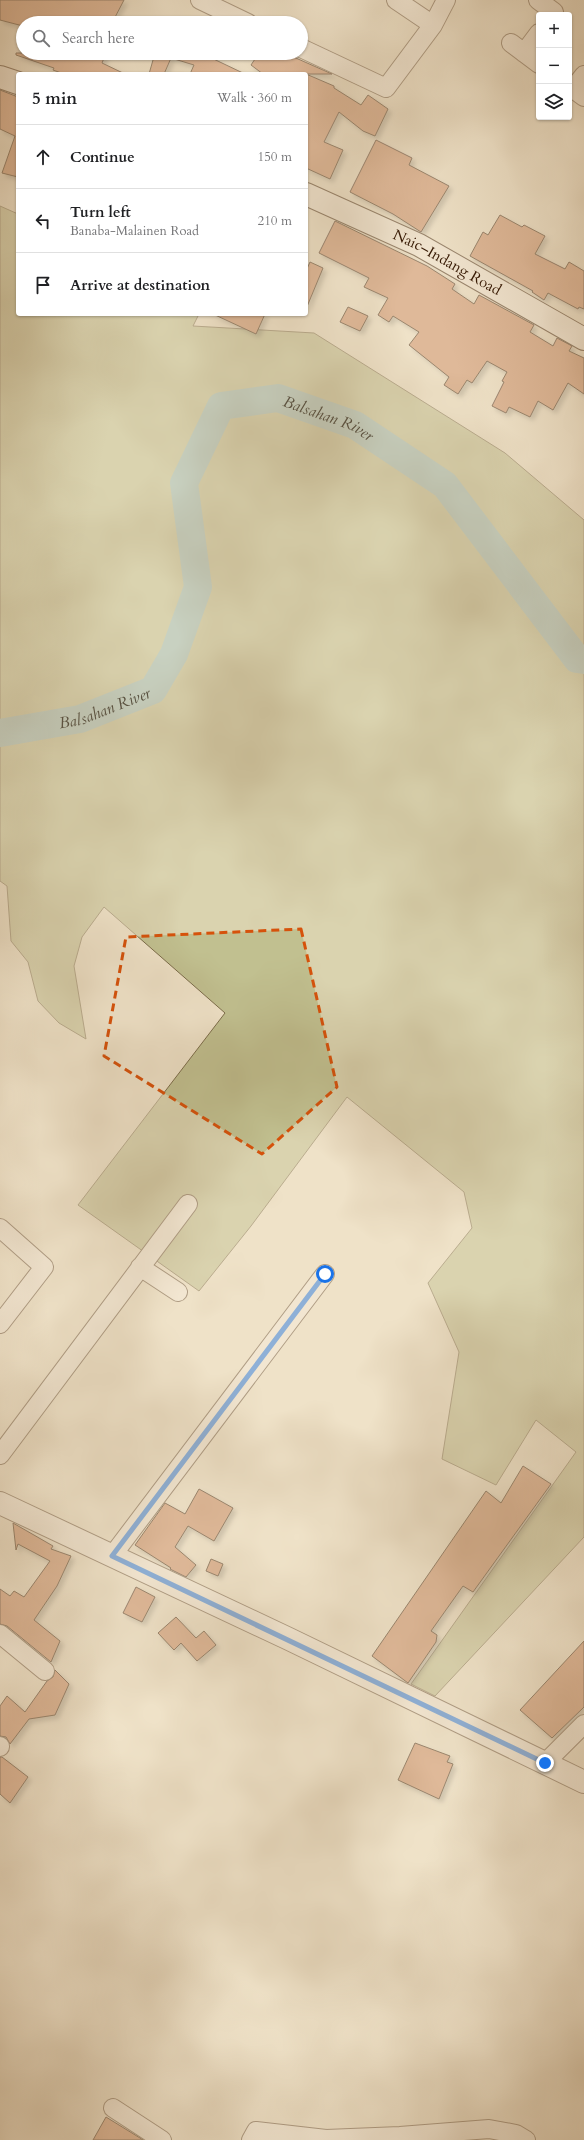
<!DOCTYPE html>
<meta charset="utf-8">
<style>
:root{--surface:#fff;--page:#f2f2f2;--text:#202124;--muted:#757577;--line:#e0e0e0}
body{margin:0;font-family:Cardo,serif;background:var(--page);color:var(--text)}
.controls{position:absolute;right:12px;top:12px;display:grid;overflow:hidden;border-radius:4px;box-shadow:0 1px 3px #0004}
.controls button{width:36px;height:36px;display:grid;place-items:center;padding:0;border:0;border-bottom:1px solid var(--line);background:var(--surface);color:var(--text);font:20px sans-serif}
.stop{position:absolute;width:12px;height:12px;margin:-9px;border:3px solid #1a73e8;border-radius:50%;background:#fff}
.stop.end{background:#1a73e8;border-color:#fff;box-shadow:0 1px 4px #0008}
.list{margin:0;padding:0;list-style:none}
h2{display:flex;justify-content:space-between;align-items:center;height:52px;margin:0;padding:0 16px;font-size:17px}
h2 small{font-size:13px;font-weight:400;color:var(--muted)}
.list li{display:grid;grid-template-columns:26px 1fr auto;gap:12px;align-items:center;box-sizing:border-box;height:64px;padding:0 16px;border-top:1px solid var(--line)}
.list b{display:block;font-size:15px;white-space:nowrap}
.list p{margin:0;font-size:13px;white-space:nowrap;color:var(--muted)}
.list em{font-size:13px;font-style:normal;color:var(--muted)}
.icon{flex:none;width:22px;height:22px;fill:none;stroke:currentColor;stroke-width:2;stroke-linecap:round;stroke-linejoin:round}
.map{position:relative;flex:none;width:584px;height:2140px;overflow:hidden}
.search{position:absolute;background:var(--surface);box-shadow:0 1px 3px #0004;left:16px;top:16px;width:292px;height:44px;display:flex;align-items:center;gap:10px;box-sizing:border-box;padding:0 14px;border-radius:22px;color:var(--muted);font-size:15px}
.panel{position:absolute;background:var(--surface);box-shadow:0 1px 3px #0004;left:16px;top:72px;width:292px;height:244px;border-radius:4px}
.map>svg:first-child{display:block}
.green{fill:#c1c090;stroke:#7b6c4a}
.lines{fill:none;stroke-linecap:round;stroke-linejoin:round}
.river{stroke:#9abdb9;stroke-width:28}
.building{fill:#cc885f;stroke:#351803;filter:url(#shadow)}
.minor-casing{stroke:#644a34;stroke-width:20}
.tertiary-casing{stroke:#644a34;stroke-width:24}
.secondary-casing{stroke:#351803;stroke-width:24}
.minor{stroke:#f5ecdb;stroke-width:18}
.tertiary{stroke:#f5ecdb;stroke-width:22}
.secondary{stroke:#f5ecdb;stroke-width:22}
.route{stroke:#1a73e8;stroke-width:5}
.marked{fill:none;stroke:#d6520b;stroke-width:3;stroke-dasharray:8 5;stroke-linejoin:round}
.labels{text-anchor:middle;stroke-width:3;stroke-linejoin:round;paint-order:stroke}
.street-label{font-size:15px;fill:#351803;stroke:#f5ecdb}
.water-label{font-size:16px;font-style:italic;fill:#585243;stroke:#f5ecdb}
</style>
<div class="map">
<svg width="584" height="2140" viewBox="0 0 584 2140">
<defs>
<filter id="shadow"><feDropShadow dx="3.5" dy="3.5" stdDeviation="2" flood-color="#0004"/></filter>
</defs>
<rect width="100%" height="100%" fill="#efe2c8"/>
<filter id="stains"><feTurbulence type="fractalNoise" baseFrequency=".005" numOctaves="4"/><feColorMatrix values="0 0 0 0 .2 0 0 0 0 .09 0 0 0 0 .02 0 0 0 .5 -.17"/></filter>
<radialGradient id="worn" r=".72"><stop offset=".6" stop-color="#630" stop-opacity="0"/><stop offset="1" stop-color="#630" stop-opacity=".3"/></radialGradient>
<path class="green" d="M0 206 18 214V314H199L193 326 314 333 505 453 584 520V1537L435 1696 411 1684 576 1452 536 1420 496 1485 442 1459 459 1352 428 1283 472 1228 464 1192 347 1097 251 1226 199 1291 78 1205 225 1013 104 907 82 937 74 966 86 1039 59 1023 38 1001 28 962 11 941 7 886 0 881Z"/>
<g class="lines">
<path class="river" id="s1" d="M0 733 80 719 153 690 174 654 198 587 184 483 221 406 278 398 355 425 445 485 577 659 584 660"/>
</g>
<path class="building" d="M0 0H124L112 23H23V26L0 20Z
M16 53H106L102 63 125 74H64L53 70 54 68 16 55Z
M155 53H201L245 74H190L194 65 171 58 164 74H149Z
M259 53H274L286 59 289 55 332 74H263L251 65Z
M306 74 334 86V88L361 105 368 95 388 109 375 136 363 131 339 112 324 142 343 150 330 179 306 168Z
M0 90 18 97V177L2 173 15 136 0 129Z
M376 140 412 158 409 165 449 186 421 232 393 214 350 192Z
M500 215 522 227 524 225 545 236 535 254 565 269 569 262 584 271V309L579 307 578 309 548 293 544 300 532 292 533 291 470 256 483 232 488 235Z
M335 221 427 266 455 284 452 289 474 304 479 295 534 325 530 332 553 346 557 338 572 346 569 351 584 358V394L568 383 553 410 538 401 530 417 509 407 506 413 492 406 504 382 502 381 507 372 487 361 472 383 467 380 458 394 444 385 449 377 409 345 419 332 393 316 389 322 378 315 388 298 364 287 369 278 319 253Z
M310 262 323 268 306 309V271Z
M348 307 368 316 360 331 340 322Z
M213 314H265L256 334Z
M523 1466 551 1484 473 1592 463 1586 431 1631 437 1635 436 1642 408 1683 372 1656 486 1491 501 1503Z
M199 1489 233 1508 214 1541 188 1526 175 1547 196 1565 186 1577 170 1569 171 1568 135 1545 165 1503 185 1514Z
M13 1523 53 1546 51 1549 71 1556 57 1586 34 1620 60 1641 51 1662 7 1626 0 1624V1589L10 1596 14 1591 24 1597 50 1561 18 1544 16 1550Z
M211 1559 223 1564 218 1576 206 1571Z
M136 1587 155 1597 142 1622 123 1613Z
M176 1617 196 1638 204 1631 216 1645 197 1661 181 1643 174 1650 158 1633Z
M584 1641V1707L552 1738 520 1710Z
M55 1670 69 1684 55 1715 29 1719 10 1744 6 1737 0 1736V1706L7 1696 25 1712 47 1681 53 1677Z
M415 1743 450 1756 447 1762 453 1764 439 1799 398 1780Z
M0 1757H2L28 1777 10 1803 0 1794Z
M106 2117 140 2138 143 2140H93Z"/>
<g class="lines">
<defs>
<path id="minor" d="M200 0 248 23
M396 0 433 25
M538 0 554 12
M511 43 539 64
M301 48 386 88 433 25 446 0
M524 53 539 33
M569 86 584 97
M573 89 584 75
M0 1228 44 1267 0 1324
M140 1267 178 1292
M0 1455 188 1204
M112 1556 325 1274
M0 1634 45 1671
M0 1746V1747
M545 1763 584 1724
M113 2108 162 2140
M251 2140 256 2131 326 2139 400 2136 489 2129 516 2134 526 2140"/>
<path id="tertiary" d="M0 1503 289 1639 584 1782"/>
<g id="secondary">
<path d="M0 77 18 83"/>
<path id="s2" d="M306 194 419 245 584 339"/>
</g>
</defs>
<use href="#minor" class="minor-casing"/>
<use href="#tertiary" class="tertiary-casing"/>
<use href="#secondary" class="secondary-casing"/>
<use href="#minor" class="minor"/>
<use href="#tertiary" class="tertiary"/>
<use href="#secondary" class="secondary"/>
</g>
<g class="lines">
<path class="route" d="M325 1274 112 1556 545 1763"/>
</g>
<path d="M0 0H584V2140H0ZM301 929 337 1087 262 1154 104 1056 126 937Z" fill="#efe2c8" fill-opacity=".55" fill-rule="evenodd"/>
<path class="marked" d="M301 929 337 1087 262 1154 104 1056 126 937Z"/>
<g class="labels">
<g class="street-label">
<text dy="5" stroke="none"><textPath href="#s2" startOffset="157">Naic–Indang Road</textPath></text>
</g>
<g class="water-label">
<text dy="6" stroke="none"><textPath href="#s1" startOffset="575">Balsahan River</textPath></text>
<text dy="6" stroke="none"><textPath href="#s1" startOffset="108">Balsahan River</textPath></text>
</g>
</g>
<rect width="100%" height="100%" filter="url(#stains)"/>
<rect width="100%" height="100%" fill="url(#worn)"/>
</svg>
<div class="controls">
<button>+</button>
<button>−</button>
<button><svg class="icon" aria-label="layers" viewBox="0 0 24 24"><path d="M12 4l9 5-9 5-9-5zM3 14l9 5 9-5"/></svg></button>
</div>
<div class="stop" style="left:325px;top:1274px"></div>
<div class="stop end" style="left:545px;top:1763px"></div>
<div class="search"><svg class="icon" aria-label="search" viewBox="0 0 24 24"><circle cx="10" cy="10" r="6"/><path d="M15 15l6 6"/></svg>Search here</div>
<section class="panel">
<h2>5 min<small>Walk · 360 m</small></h2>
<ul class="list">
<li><svg class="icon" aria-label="ahead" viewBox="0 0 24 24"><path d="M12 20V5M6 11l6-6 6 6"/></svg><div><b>Continue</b></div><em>150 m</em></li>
<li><svg class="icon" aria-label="left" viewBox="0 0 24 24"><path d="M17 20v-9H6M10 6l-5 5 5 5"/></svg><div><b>Turn left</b><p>Banaba-Malainen Road</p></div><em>210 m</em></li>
<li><svg class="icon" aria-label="arrive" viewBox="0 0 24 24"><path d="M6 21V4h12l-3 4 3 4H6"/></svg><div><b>Arrive at destination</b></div></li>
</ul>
</section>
</div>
